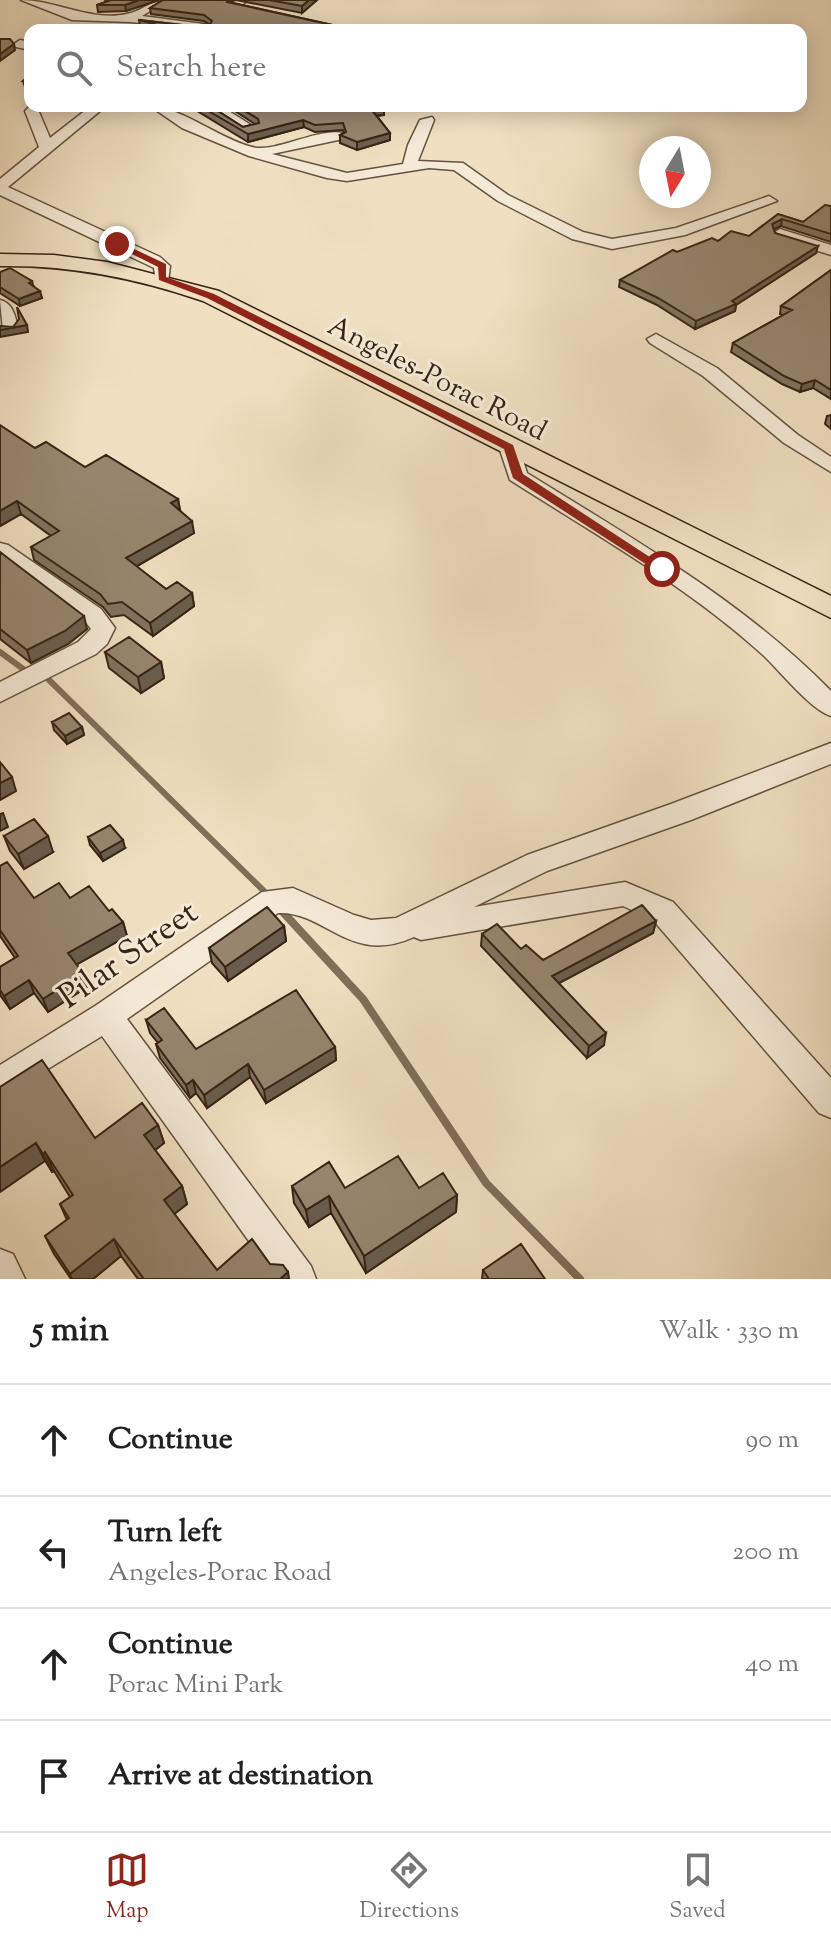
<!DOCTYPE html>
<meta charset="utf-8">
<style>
:root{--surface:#fff;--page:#f2f2f2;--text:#222;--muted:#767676;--line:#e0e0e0;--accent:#8f2418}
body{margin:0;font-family:"Sorts Mill Goudy",serif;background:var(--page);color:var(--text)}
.compass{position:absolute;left:639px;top:136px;width:72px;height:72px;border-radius:50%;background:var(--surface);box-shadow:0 4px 20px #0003;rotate:190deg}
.stop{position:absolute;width:24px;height:24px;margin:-18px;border:6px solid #8f2418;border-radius:50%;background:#fff}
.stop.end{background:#8f2418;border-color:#fff;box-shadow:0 2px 8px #0008}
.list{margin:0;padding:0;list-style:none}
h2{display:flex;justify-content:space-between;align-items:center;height:104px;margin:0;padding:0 32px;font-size:34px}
h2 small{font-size:26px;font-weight:400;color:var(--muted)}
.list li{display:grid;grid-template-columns:52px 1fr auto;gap:24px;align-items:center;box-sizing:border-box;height:112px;padding:0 32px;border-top:2px solid var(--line)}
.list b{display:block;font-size:30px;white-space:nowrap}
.list p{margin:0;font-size:26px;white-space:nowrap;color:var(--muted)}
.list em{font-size:26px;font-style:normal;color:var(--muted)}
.icon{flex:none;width:44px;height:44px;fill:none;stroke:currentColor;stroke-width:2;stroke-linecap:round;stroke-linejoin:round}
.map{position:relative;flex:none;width:831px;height:1279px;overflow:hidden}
.search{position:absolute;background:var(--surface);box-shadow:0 4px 20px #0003;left:24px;right:24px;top:24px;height:88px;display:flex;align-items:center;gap:20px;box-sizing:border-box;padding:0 28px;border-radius:16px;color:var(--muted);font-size:30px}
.sheet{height:552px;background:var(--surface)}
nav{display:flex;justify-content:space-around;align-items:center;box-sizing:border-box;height:112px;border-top:2px solid var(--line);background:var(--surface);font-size:22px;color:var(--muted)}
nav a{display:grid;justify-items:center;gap:4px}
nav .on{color:var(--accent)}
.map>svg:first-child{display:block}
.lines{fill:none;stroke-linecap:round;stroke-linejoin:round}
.stream-far1{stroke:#806e58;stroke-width:6}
.stream{stroke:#806e58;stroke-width:8}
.minor-casing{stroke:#65533f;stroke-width:3}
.major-casing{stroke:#372414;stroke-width:3}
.minor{fill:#f5ead7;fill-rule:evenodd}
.major{fill:#f0dfc1;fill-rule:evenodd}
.wall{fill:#82725f;stroke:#372414;stroke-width:2}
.shaded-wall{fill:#6a5d4d;stroke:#372414;stroke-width:2}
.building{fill:#97856e;stroke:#372414;stroke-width:2}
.route{fill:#8f2418}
.labels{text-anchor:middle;stroke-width:6;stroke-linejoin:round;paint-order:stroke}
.street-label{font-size:28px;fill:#372414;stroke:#f5ead7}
.near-street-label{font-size:34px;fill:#372414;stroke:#f5ead7}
</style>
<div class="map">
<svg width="831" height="1279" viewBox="0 0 831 1279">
<rect width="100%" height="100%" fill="#f0dfc1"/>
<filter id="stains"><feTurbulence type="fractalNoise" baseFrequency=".0025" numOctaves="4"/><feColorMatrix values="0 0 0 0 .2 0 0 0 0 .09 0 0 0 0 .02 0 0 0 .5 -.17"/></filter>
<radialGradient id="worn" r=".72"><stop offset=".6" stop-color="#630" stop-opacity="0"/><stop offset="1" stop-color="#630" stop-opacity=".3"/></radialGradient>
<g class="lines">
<path class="stream-far1" d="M0 652 30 674
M46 677 266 893"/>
<path class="stream" d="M281 910 363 999 486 1183 580 1279"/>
<defs>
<path id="minor" d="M21 0C56 0 90 22 127 14 143 11 150 0 168 0L142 16 204 24 235 0H248L209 30 130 22 72 20Z
M20 40 30 42V50L16 47 14 44Z
M30 106H45L39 112 50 138 91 106H106L8 187 160 257 170 266 168 282H156L154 268 148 265 0 195V179L39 147 25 111Z
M150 106C179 106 220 139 252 147 277 153 316 128 343 133V139L272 154 347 173 403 164 408 145 420 120 432 117 434 120 418 161 463 163 508 195 583 232 612 239 676 228 769 196 777 201 685 235 612 249 572 239 498 201 454 170 429 168 347 181 327 178 249 156 182 128Z
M204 106H221L257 129 245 132Z
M780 229 831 245V255L774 237 772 234Z
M0 300C13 303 15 316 18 327L15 331H3Z
M656 334 717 368 798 435 831 457V472L784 443 703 376 650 343 647 339Z
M509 441 519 447 527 473C633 539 743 601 831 691V716C811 710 780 671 763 655 687 586 596 535 510 480L499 447Z
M0 543 8 545 101 609 115 628 107 644 96 654 0 702V682L78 642 91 629 85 621 0 561Z
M831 743V764L691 820 547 871 474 907 625 882 673 902 831 1078V1118L819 1113 653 920 623 906 421 940 414 937C350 966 326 911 278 913L127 1019 311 1266 316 1279H276L102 1036 0 1098V1065L95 1006 262 892 293 888 354 915 371 920 396 918 527 855 671 804Z
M0 1249 13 1254 25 1279H0Z"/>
<path id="major" d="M0 254 54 255 107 262 219 291 831 596V618L203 301C136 278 71 265 0 266Z"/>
</defs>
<use href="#minor" class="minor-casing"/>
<use href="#major" class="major-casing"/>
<use href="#minor" class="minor"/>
<use href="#major" class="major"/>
</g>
<path class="wall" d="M105 0H159L126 11 98 12 97 5 106 2Z
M163 0H317L302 13 236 0 229 2 337 26 377 30H153L140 26 139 20 191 26 209 24 204 21 151 14 150 8Z
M30 75V88L25 87 23 81Z
M189 106H210L243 127 255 124 227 106H382L384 108V115L377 116 390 133V140L357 150 340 143V135L344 133 343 130 315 132 304 127 248 142Z
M831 206V242L781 226 774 230 775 233 816 253 736 305 735 311 695 329 657 305 619 287 620 280 677 252 718 241 749 236 778 214 803 222Z
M831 270V399L813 388 800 392 782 384 731 352 733 343 783 315 780 314 781 306Z
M0 272 32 281 33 285 42 298 20 306 0 293Z
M831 415V429L825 424 827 416Z
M35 448 85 467 178 499 180 510 194 533 136 567 166 589 192 593 194 606 153 636 124 615 111 617 103 607 34 560 31 547 51 536 21 514 0 526Z
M0 552 87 629 68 644 31 663 0 639Z
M105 652 161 662 164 678 141 693 109 668Z
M52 722 82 727 84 735 67 744 54 730Z
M4 836 53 852 24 869 10 851Z
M88 837 125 848 103 861 90 845Z
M0 866 34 898H70L109 911 123 922 127 936 76 965 87 987 48 1012 34 993 10 1009 0 995V967L15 958 0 936Z
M656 921 653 933 559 983 604 1045 587 1058 481 946 482 934 521 949 543 960Z
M284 926 286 941 228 981 212 963 209 948Z
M146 1020 196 1049 335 1047 336 1060 266 1103 250 1077 207 1108 196 1093 190 1098 160 1058 156 1044 158 1043 150 1033Z
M0 1087 95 1138 158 1125 164 1143 155 1150 182 1186 187 1204 174 1214 217 1270 270 1264 289 1279H138L121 1256 93 1279H71L54 1254 45 1236 67 1220 60 1204 70 1197 54 1171 52 1172Z
M292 1186 345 1188H419L457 1195 456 1212 366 1273 331 1213 309 1227 294 1203Z
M483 1270 545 1279H482Z"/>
<path class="shaded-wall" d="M139 0H159L126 11 125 5Z
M309 0H317L302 13V6Z
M14 44 15 50 0 61V54Z
M384 108V115L372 116 371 109Z
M303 120 304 127 248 142V134Z
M390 133V140L357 150V142Z
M782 219 781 226 770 231 772 224Z
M818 246 816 253 736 305 735 311 695 329 696 321 732 301Z
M40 291 42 298 20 306 19 299Z
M27 325 28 332 0 337V327V330Z
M815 380 813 388 800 392 802 384Z
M178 499 180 511 171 503Z
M17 501 21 514 0 526V511Z
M192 521 194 533 128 571 126 558Z
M192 593 194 606 153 636 150 623Z
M84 616 87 629 68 644 31 663 27 650Z
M161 662 164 678 141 693 138 677Z
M82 727 84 735 67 744 65 736Z
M12 777 16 791 0 800V783Z
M3 813 8 827 0 831V814Z
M48 836 53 852 24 869 18 854Z
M123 840 125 848 103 861 100 853Z
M656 921 653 933 550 988 552 976Z
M123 922 127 936 72 967 68 953Z
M284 926 286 941 228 981 225 967Z
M83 973 87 987 48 1012 43 999Z
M29 980 34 993 10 1009 4 996Z
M606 1033 604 1045 587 1058 589 1046Z
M335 1047 336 1060 266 1103 264 1090Z
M248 1064 250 1077 207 1108 204 1095Z
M193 1080 196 1093 190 1098 186 1085Z
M158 1125 164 1143 150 1154 144 1135Z
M36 1143 45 1161 0 1192V1167Z
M45 1152 54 1171 52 1172 43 1154Z
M182 1186 187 1204 169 1218 164 1200Z
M457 1195 456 1212 366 1273 364 1256Z
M329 1196 331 1213 309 1227 306 1210Z
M114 1239 121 1256 93 1279H72L70 1274Z
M288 1272 289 1279H280Z"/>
<path class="building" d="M111 0H139L125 5H97Z
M163 0H228L227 2 337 26 348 25 377 30H176L139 20 191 26 210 24 212 21 204 15 150 8Z
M269 0H309L302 6Z
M0 39H10L14 44 0 54Z
M30 75V81H23Z
M200 106H210L243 127 259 123 258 119 237 106H382L384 108 371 109 390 133 357 142 340 135 346 132 343 123 315 125 303 120 248 134Z
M825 205 831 206V234L782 219 772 224 775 233 818 246 732 301 736 304 696 321 658 298 620 280 673 250 677 252 712 238 718 241 731 231 749 236 778 214 803 222Z
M10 268 32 281 29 283 40 291 19 299 0 287V272Z
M831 270V390L815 380 802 384 784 376 733 343 792 310 781 306Z
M17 307 27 325 0 330V326L13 327 19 319Z
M0 425 35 448 46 442 85 467 106 455 178 499 171 503 192 521 126 558 166 589 177 582 192 593 150 623 122 602 108 604 100 594 31 547 59 531 17 501 0 511Z
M0 552 84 616 65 631 27 650 0 629Z
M129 637 161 662 138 677 105 652Z
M69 713 82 727 65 736 52 722Z
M0 762 12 777 0 783Z
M34 819 48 836 18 854 4 836Z
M110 825 123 840 100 853 88 837Z
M7 862 34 898 59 883 70 898 89 886 109 911 112 909 123 922 68 953 83 973 43 999 29 980 4 996 0 990V967L18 956 0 930V866Z
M642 905 656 921 552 976 606 1033 589 1046 482 934 497 924 521 949 526 945 543 960Z
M267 907 284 926 225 967 209 948Z
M296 990 335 1047 264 1090 248 1064 204 1095 193 1080 186 1085 156 1044 162 1040 146 1020 164 1008 196 1049Z
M42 1060 95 1138 142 1103 158 1125 144 1135 182 1186 164 1200 217 1270 252 1239 270 1264 283 1265 288 1272 280 1279H144L114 1239 70 1274 45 1236 69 1218 60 1204 73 1195 45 1152 43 1154 36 1143 0 1167V1087Z
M398 1156 419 1188 443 1173 457 1195 364 1256 329 1196 306 1210 292 1186 329 1162 345 1188Z
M521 1244 545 1279H489L483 1270Z"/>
<path class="route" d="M117 241 166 264V277L214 294 513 445 523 474 668 569 658 572 513 478 504 449 207 298 159 280 158 267 114 245Z"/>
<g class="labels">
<g class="street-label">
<text transform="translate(438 377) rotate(27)" y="10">Angeles-Porac Road</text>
</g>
<g class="near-street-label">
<text transform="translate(127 953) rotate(-35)" y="12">Pilar Street</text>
</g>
</g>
<rect width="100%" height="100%" filter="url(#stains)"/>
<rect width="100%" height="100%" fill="url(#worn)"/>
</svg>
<svg class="compass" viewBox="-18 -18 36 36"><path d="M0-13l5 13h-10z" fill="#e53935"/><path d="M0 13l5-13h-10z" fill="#767676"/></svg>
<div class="stop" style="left:662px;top:569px"></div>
<div class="stop end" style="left:117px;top:244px"></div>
<div class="search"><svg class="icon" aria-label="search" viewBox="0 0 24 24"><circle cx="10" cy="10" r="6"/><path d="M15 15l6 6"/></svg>Search here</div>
</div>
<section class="sheet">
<h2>5 min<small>Walk · 330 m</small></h2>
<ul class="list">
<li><svg class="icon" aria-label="ahead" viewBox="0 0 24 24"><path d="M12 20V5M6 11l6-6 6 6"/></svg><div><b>Continue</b></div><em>90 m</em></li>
<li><svg class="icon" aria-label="left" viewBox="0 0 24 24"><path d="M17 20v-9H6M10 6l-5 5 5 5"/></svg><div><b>Turn left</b><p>Angeles-Porac Road</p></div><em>200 m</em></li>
<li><svg class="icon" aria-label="ahead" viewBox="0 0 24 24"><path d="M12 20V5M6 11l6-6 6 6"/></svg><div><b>Continue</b><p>Porac Mini Park</p></div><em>40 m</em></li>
<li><svg class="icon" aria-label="arrive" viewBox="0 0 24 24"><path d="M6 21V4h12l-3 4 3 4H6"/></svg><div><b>Arrive at destination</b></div></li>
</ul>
</section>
<nav>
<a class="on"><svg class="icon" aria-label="map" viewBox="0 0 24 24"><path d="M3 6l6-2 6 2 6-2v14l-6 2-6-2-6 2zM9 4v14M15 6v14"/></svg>Map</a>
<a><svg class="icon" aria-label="directions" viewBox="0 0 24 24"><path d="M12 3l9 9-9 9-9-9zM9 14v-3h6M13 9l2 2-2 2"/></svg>Directions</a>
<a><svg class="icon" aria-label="saved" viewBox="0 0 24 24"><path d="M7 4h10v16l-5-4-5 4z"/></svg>Saved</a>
</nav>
